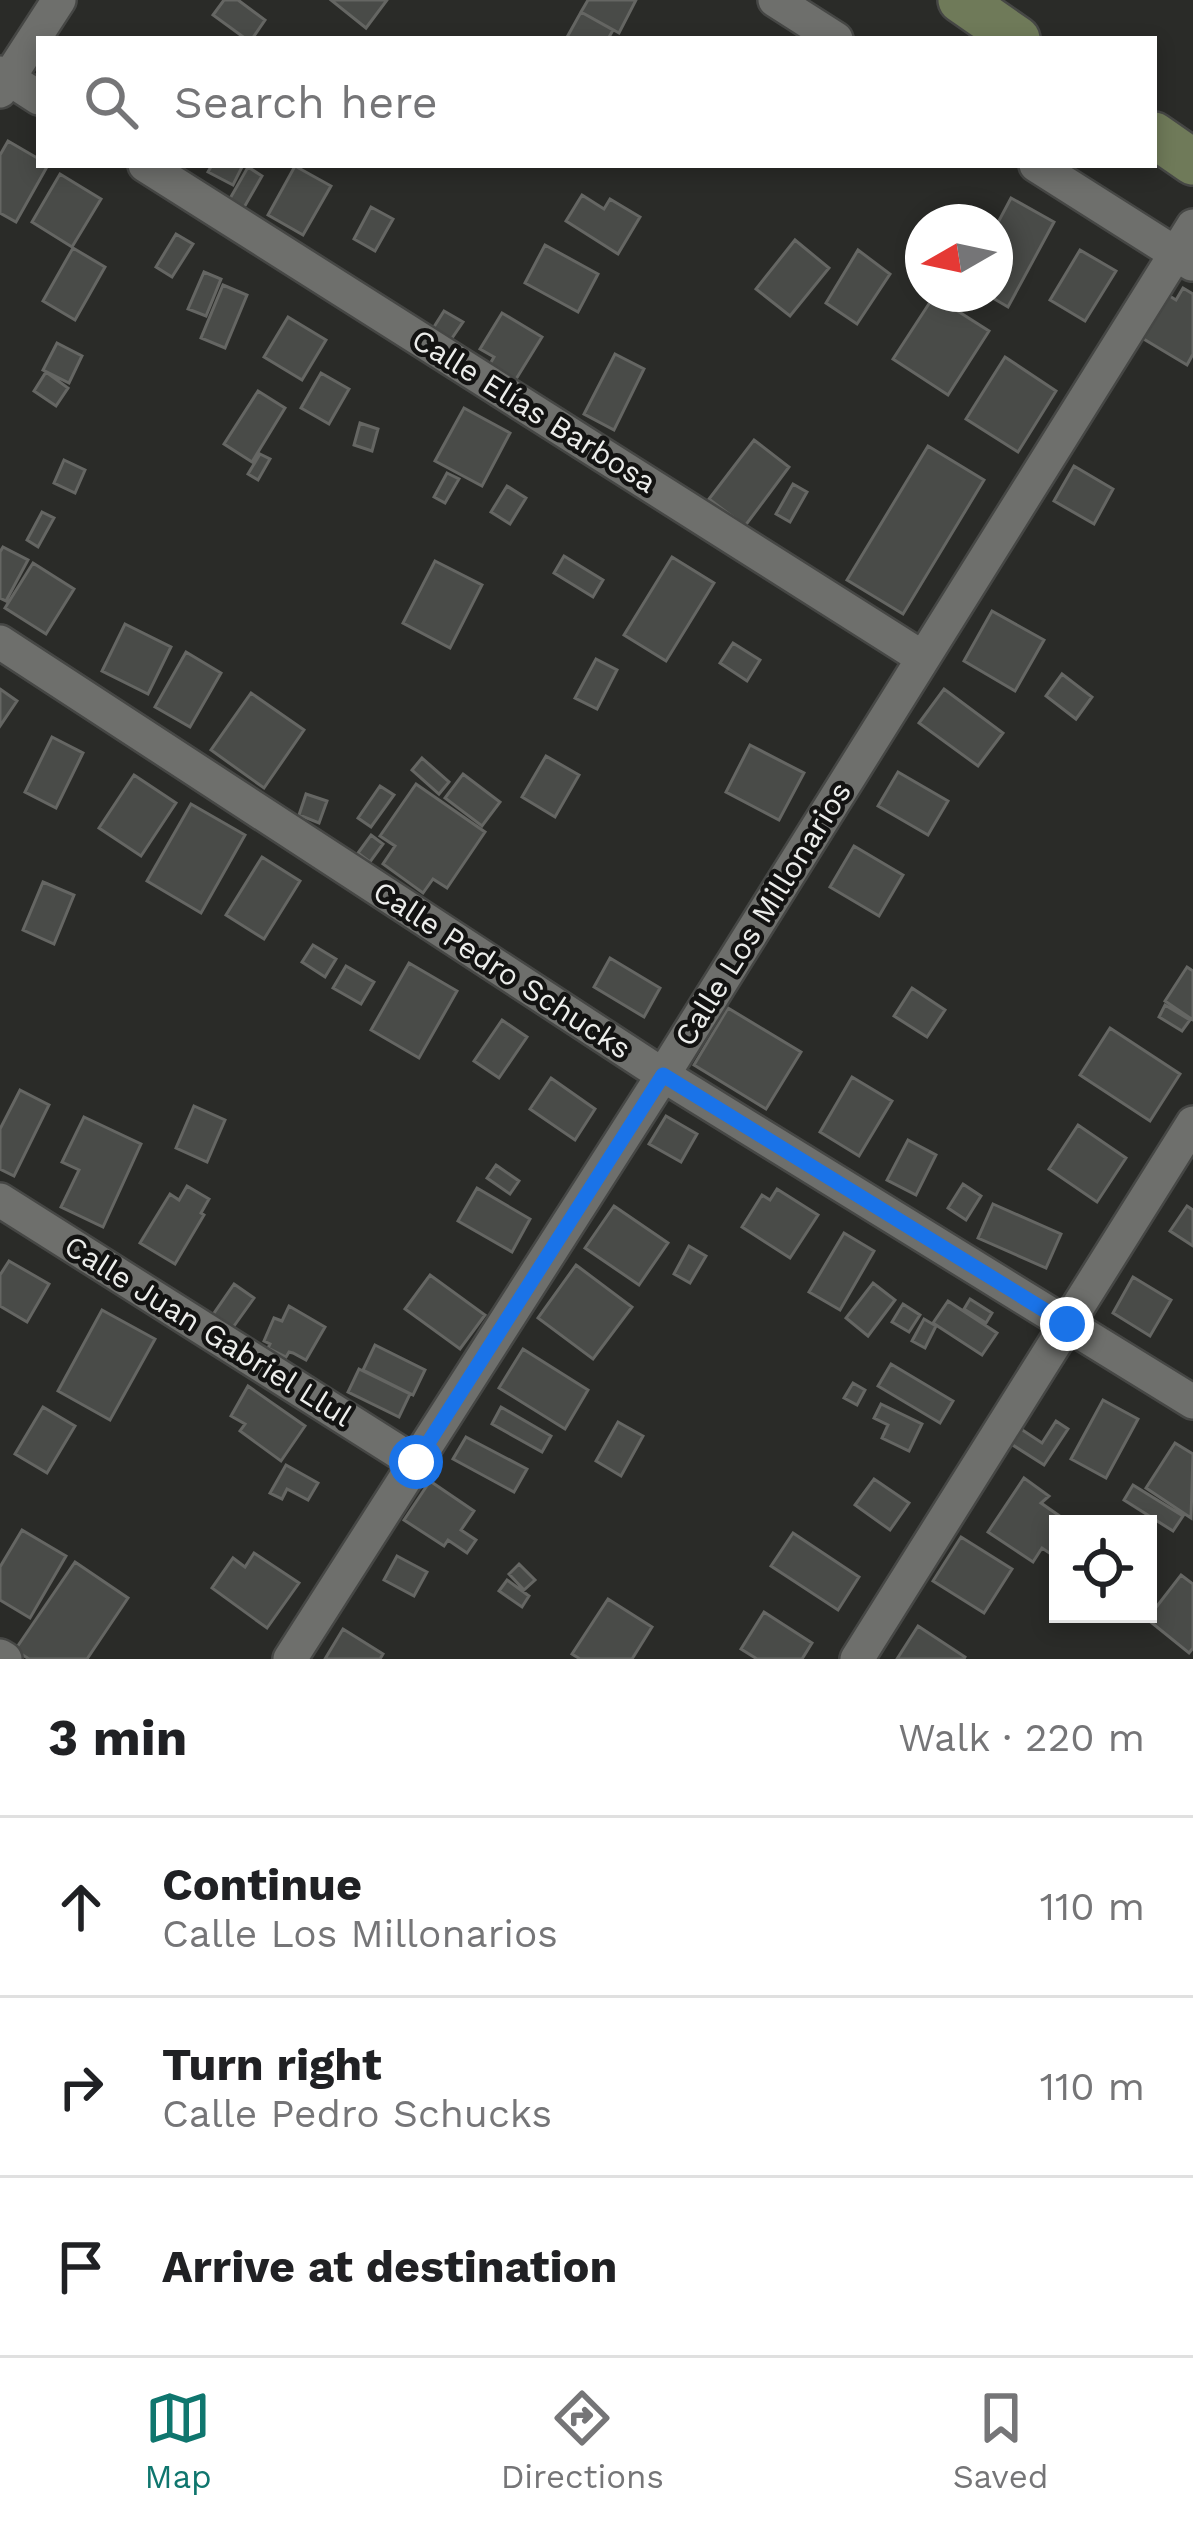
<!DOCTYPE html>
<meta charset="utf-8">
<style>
:root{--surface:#fff;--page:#f6f6f6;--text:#202124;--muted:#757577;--line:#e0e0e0;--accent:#0f766e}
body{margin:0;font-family:"Work Sans",sans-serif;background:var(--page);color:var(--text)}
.controls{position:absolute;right:36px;bottom:36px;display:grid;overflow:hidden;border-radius:0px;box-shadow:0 6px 18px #0003}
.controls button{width:108px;height:108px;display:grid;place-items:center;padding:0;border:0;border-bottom:3px solid var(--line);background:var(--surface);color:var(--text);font:60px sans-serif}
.compass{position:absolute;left:905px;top:204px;width:108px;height:108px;border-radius:50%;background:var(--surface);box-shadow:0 6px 18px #0003;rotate:261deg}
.stop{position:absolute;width:36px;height:36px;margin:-27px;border:9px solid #1a73e8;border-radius:50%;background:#fff}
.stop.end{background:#1a73e8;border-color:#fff;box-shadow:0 3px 12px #0008}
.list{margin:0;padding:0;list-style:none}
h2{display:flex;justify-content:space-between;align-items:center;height:156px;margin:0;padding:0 48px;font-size:51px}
h2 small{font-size:39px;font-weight:400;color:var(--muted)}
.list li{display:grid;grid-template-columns:78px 1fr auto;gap:36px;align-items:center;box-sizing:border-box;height:180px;padding:0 48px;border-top:3px solid var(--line)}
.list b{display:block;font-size:45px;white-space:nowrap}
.list p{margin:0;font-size:39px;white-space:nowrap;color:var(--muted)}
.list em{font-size:39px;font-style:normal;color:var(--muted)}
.icon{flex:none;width:66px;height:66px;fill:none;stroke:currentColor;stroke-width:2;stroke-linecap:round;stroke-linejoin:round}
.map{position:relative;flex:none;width:1193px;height:1659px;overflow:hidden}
.search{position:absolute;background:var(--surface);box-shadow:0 6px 18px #0003;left:36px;right:36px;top:36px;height:132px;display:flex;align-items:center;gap:30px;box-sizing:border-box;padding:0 42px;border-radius:0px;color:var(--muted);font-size:45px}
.sheet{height:696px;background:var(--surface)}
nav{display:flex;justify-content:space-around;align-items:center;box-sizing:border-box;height:168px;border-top:3px solid var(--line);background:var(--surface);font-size:33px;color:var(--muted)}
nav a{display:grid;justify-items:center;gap:6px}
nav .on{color:var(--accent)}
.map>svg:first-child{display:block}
.building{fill:#494b48;stroke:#656663;stroke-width:3}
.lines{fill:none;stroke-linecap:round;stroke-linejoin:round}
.street-casing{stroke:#464745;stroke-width:38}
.secondary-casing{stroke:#464745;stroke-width:50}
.street{stroke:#6e6f6c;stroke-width:33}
.secondary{stroke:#6f7a59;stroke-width:45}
.route{stroke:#1a73e8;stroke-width:15}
.labels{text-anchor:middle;stroke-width:9;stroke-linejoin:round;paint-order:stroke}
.street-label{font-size:30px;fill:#ecedeb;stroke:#131312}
</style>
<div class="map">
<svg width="1193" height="1659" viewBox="0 0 1193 1659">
<rect width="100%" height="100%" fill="#2a2b28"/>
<path class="building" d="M224 0H238L265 20 252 39H246L213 15Z
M331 0H387L366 28Z
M588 0H636L619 33 581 12Z
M581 12 613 30 608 39H566Z
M8 141 39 159V165H48L16 222 0 213V155Z
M212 165H243L233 185 208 172Z
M295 166 331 186 303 235 268 215Z
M248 167 262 176 242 211 228 202Z
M60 174 101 199 72 247 32 222Z
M582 195 604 209 610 199 640 217 618 254 566 221Z
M1011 198 1054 222 1008 307 986 294H995V228Z
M371 207 393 219 375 251 354 239Z
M176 234 193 244 172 277 156 267Z
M795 240 829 268 790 316 756 289Z
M545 245 598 274 578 312 525 283Z
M73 248 105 267 75 320 43 301Z
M858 250 890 274 857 324 826 303Z
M1080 250 1116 271 1085 321 1050 300Z
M204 272 221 279 206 316 188 309Z
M223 285 247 295 225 348 201 338Z
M1183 288 1193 294V354L1187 365 1142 338 1168 295 1176 300Z
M934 296 989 331 948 395 893 359Z
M444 311 463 322 450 341 432 330Z
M502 313 542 337 513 384 487 369 494 357 480 349Z
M288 317 326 340 302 380 264 357Z
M57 343 82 356 69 383 43 370Z
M615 354 644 369 614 430 584 414Z
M1005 357 1056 391 1018 452 966 419Z
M46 372 68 388 56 406 34 391Z
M321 373 349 389 329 424 301 408Z
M258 391 285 408 252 462 224 444Z
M464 408 510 433 482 486 435 461Z
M360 423 378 429 372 451 354 445Z
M754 440 789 467 745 526 709 499Z
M928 446 984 480 903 614 847 580Z
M260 454 270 459 258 480 248 474Z
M64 460 85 470 75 493 54 483Z
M1074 466 1113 489 1094 524 1054 501Z
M447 473 459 479 445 503 434 497Z
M793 484 807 492 790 522 776 514Z
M507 486 526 498 510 524 491 512Z
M42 512 54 518 38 547 27 540Z
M3 547 28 560 6 601 0 598V552Z
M564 556 603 580 593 597 554 573Z
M672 557 714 583 666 661 624 635Z
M435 561 482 585 450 648 403 623Z
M33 563 74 589 46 634 5 608Z
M992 611 1044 640 1015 691 964 661Z
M125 624 171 647 148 694 102 671Z
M733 643 760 660 747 681 720 663Z
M186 652 221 673 190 727 155 707Z
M596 659 617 670 597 709 575 698Z
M1062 674 1092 697 1076 719 1046 696Z
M0 689 17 701 0 726Z
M944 689 1003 733 978 766 919 723Z
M251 693 304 730 264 788 211 750Z
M52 737 83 753 56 808 25 792Z
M750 745 804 773 779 820 726 792Z
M546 756 579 775 555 817 522 797Z
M422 758 449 782 439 794 412 770Z
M898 772 948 801 928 835 878 806Z
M463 774 500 802 482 826 445 798Z
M134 775 176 803 141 856 99 828Z
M416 784 485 832 447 888 433 879 423 893 383 864 395 846 380 836Z
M380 786 394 795 371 827 358 818Z
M306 794 327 801 319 823 299 815Z
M191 804 245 835 201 913 147 881Z
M371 835 383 844 370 862 358 853Z
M854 846 903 875 879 916 830 887Z
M262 857 300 881 264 939 226 915Z
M43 882 74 895 54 944 23 930Z
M313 945 336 959 325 977 302 962Z
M610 958 660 988 644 1017 594 987Z
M409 963 457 991 419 1058 371 1030Z
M346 966 374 982 361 1004 333 988Z
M1187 967 1193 971V1020L1165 1001Z
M912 988 945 1010 927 1037 894 1016Z
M1165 1005 1190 1020 1182 1031 1159 1017Z
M728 1008 801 1052 766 1109 694 1065Z
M502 1020 527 1037 499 1078 474 1061Z
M1110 1028 1180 1074 1150 1121 1080 1075Z
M852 1077 892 1101 859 1156 820 1132Z
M551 1078 595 1109 575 1140 530 1109Z
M20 1090 49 1105 14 1176 0 1169V1129Z
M194 1106 225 1120 207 1162 176 1148Z
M666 1116 697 1134 681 1162 649 1144Z
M84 1117 141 1144 103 1227 61 1207 79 1170 62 1162Z
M1078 1125 1126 1158 1097 1202 1049 1169Z
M908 1140 936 1155 916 1195 887 1180Z
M496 1165 519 1181 510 1194 487 1178Z
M963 1184 981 1196 966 1220 948 1208Z
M187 1186 209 1199 201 1213 204 1215 175 1264 140 1243 170 1194 179 1200Z
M477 1188 530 1219 512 1252 458 1221Z
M777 1189 818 1215 790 1258 742 1227 762 1195 770 1200Z
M993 1204 1061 1234 1046 1268 978 1238Z
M614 1206 668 1243 639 1285 585 1248Z
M1187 1206 1193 1210V1246L1170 1231Z
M844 1233 874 1251 840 1310 809 1292Z
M689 1246 706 1256 690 1283 674 1274Z
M9 1261 49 1284 27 1322 0 1306V1275Z
M576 1265 632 1307 593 1359 538 1318Z
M430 1275 485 1315 460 1349 405 1309Z
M1133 1277 1171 1300 1150 1336 1113 1313Z
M873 1283 895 1300 868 1336 846 1318Z
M234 1284 254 1298 229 1333 210 1319Z
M970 1299 992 1313 986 1323 964 1309Z
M948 1301 997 1333 982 1355 933 1323Z
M903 1304 920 1315 909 1332 892 1322Z
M289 1306 325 1327 306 1360 293 1353 289 1352 286 1357 268 1348 270 1344 264 1341 274 1318 282 1321Z
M102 1310 155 1339 110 1420 58 1391Z
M924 1319 936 1326 925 1348 912 1341Z
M375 1345 425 1370 413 1395 363 1370Z
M523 1349 588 1390 565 1429 499 1388Z
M891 1364 953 1401 940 1423 878 1386Z
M359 1369 410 1394 399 1417 348 1392Z
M853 1383 865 1390 857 1405 844 1398Z
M248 1386 305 1426 281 1461 240 1431 245 1424 231 1416Z
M1103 1400 1138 1419 1106 1478 1071 1459Z
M881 1404 922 1424 909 1451 882 1438 888 1425 874 1418Z
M43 1407 75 1426 47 1473 15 1454Z
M501 1407 551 1436 542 1452 492 1424Z
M1056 1421 1068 1429 1044 1465 1008 1442 1018 1427 1042 1443Z
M618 1422 643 1436 621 1476 596 1461Z
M466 1437 527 1469 514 1492 453 1459Z
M1175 1443 1193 1454 1191 1518 1146 1488Z
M286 1465 318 1483 308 1500 287 1489 282 1499 270 1493Z
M1024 1478 1049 1496 1041 1503 1061 1517 1052 1531 1058 1535 1057 1558 1042 1548 1033 1562 988 1532Z
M874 1479 909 1503 890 1530 855 1505Z
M430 1481 474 1511 461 1530 476 1540 467 1553 448 1540 444 1546 404 1520Z
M1133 1485 1183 1516 1173 1531 1124 1500Z
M22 1530 66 1556 30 1618 0 1600V1567Z
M793 1533 859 1577 838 1610 771 1566Z
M961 1537 1012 1569 984 1613 933 1581Z
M254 1553 299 1583 267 1628 212 1588 233 1558 245 1567Z
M397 1556 427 1572 414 1596 384 1580Z
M75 1562 128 1598 87 1659H29L15 1650Z
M519 1564 535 1580 524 1590 509 1574Z
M1181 1575 1193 1584V1648L1189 1653 1147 1619Z
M507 1580 529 1596 522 1607 499 1591Z
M608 1599 652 1627 632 1659H580L572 1654Z
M764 1612 812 1643 802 1659H757L741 1649Z
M918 1626 965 1657 964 1659H897Z
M343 1629 383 1654 380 1659H325Z"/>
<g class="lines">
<defs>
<path id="street" d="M775 0 836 39
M0 73 39 98
M0 91 59 0
M145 165 923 658
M1036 165 1192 264
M0 642 663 1075 1193 1402
M0 1200 416 1463
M0 1656 5 1659
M290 1659 663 1075 1193 226
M857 1659 1193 1123"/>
<path id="secondary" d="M961 0 1017 39
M1154 135 1193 162"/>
</defs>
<use href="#street" class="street-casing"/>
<use href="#secondary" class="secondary-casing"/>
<use href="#street" class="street"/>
<use href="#secondary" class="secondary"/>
</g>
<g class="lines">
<path class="route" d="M416 1462 663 1075 1067 1324"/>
</g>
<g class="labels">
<g class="street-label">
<text transform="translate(534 411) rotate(32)" y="10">Calle Elías Barbosa</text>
<text transform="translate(763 914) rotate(-58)" y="10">Calle Los Millonarios</text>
<text transform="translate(502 970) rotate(33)" y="10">Calle Pedro Schucks</text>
<text transform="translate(208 1331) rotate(32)" y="10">Calle Juan Gabriel Llul</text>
</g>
</g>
</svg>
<div class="controls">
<button><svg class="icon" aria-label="locate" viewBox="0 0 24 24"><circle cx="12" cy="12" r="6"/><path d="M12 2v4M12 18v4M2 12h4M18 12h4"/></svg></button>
</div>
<svg class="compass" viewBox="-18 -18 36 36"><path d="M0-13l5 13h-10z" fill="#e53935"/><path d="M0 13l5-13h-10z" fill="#757577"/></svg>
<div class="stop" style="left:416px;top:1462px"></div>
<div class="stop end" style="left:1067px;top:1324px"></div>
<div class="search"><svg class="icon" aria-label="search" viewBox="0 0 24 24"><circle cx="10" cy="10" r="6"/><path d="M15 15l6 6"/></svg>Search here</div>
</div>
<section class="sheet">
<h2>3 min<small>Walk · 220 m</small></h2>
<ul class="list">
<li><svg class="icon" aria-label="ahead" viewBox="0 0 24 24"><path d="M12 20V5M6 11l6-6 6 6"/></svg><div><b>Continue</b><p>Calle Los Millonarios</p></div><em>110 m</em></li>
<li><svg class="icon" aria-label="right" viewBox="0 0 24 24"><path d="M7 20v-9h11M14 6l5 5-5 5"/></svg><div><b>Turn right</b><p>Calle Pedro Schucks</p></div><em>110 m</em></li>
<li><svg class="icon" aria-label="arrive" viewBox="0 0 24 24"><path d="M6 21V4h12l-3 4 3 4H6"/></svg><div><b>Arrive at destination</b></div></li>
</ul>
</section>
<nav>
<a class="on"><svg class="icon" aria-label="map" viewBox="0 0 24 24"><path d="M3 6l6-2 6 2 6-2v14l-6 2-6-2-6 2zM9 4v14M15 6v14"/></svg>Map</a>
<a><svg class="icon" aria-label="directions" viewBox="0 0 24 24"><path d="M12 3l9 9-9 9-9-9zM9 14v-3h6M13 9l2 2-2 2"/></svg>Directions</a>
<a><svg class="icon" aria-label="saved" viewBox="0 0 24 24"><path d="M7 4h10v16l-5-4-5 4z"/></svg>Saved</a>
</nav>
